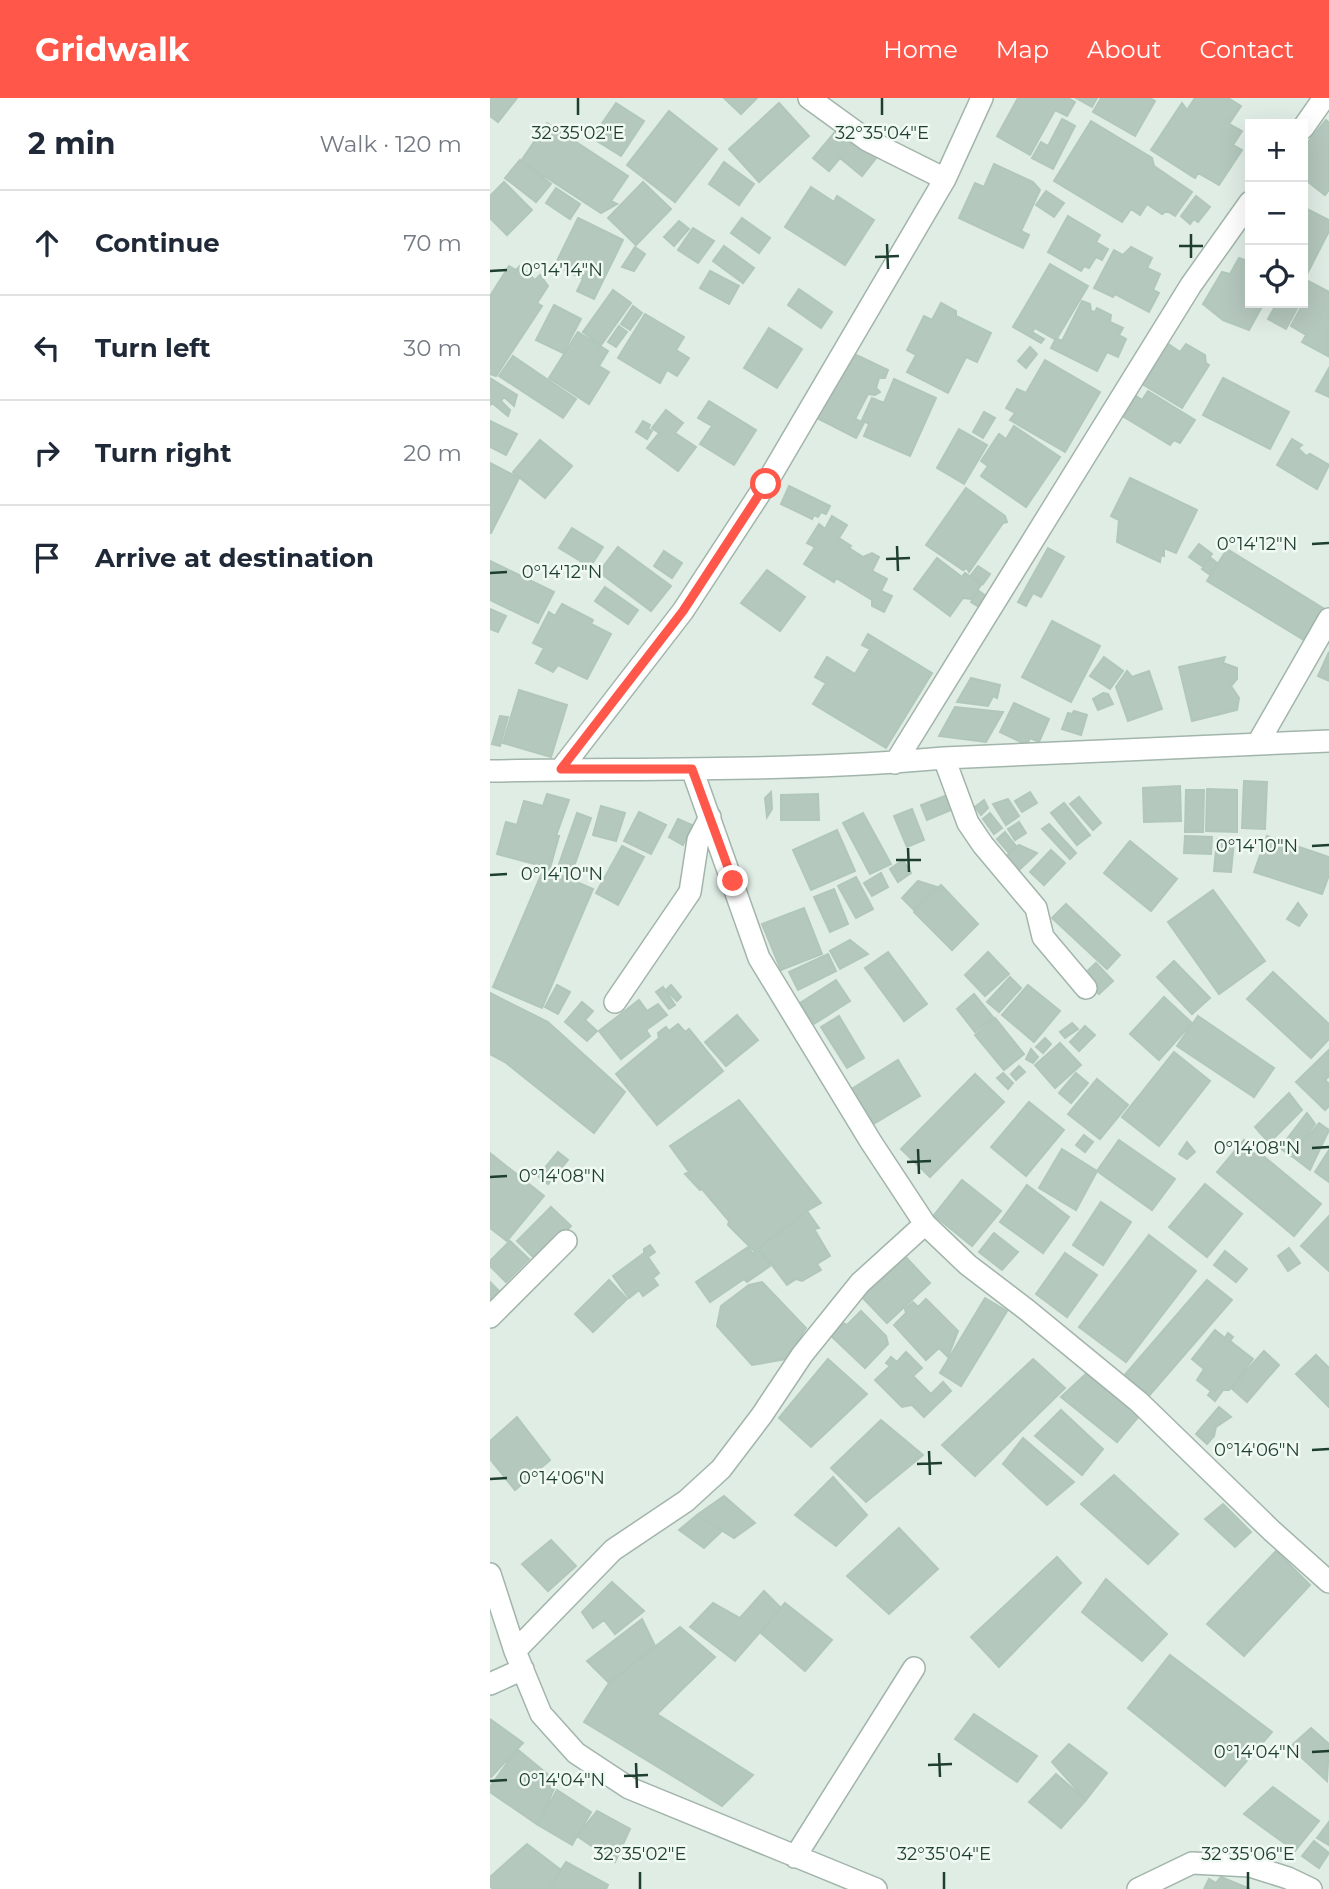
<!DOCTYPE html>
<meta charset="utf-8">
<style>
:root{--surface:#fff;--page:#f6f6f7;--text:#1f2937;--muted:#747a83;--line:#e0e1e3;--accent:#ff584b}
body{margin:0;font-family:Montserrat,sans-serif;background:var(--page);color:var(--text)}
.controls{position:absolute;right:21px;top:21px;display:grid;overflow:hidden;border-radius:0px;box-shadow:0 7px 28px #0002}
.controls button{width:63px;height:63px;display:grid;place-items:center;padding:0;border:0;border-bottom:2px solid var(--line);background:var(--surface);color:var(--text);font:35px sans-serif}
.stop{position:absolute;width:21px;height:21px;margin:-16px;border:5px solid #ff584b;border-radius:50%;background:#fff}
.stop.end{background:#ff584b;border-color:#fff;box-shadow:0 2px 7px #0008}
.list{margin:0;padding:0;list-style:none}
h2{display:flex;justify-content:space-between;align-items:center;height:91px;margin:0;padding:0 28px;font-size:30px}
h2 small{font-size:23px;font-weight:400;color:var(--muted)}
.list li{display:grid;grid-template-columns:46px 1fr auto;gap:21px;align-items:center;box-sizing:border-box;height:105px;padding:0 28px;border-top:2px solid var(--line)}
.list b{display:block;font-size:26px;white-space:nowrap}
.list em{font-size:23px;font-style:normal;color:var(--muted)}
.icon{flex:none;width:38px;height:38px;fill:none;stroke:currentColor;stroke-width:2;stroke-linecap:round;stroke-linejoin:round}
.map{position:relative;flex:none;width:839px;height:1791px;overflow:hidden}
header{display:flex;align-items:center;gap:42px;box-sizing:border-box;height:98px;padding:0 35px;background:var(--accent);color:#fff}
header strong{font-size:33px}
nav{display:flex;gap:38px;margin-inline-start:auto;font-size:24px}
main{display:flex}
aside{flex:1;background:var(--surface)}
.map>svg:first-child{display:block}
.building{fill:#b5c8bd;stroke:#b1c7ba;stroke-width:2}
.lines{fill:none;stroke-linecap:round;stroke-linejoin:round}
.minor-casing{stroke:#a2b5ab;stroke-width:24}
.minor{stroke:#fff;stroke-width:21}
.route{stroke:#ff584b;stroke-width:9}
.ticks{fill:none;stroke:#1e3f30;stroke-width:2.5}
.ticks-label{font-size:18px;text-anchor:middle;fill:#1e3f30;stroke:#f1f9f3;stroke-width:5;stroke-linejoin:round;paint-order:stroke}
</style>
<header>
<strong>Gridwalk</strong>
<nav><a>Home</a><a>Map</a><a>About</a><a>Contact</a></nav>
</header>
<main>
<aside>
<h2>2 min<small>Walk · 120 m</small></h2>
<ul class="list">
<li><svg class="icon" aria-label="ahead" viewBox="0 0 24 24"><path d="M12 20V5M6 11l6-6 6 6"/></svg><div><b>Continue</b></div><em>70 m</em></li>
<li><svg class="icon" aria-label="left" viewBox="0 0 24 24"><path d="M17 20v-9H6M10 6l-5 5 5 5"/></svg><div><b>Turn left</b></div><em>30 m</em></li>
<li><svg class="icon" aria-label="right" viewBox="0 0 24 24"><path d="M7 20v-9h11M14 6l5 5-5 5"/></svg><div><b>Turn right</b></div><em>20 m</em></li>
<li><svg class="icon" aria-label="arrive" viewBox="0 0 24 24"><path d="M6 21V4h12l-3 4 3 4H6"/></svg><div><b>Arrive at destination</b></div></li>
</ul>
</aside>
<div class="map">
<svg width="839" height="1791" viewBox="0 0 839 1791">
<rect width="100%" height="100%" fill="#e0ede5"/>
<path class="building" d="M0 0H27L8 24 0 18Z
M234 0H267L251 16Z
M528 0H578L585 4 577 18 565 12 540 57 507 38Z
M586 0H607L602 9Z
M611 0H660L665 3 645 38 603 14Z
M705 0H738L751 8 739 26 752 33 743 47 752 52 729 87 708 75 705 80 661 52 692 5 697 12Z
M126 5 154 23 131 58 102 40Z
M289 5 319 38 269 84 239 51Z
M179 13 227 51 185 104 137 67Z
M572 21 585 28 563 71 542 60 551 44 558 48Z
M836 22 839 25V92L835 97 813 80V50Z
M601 23 662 60 664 68 702 94 685 118 677 113 672 116 657 106 650 117 641 111 632 124 564 83Z
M57 25 138 78 121 103 127 106 111 115 31 63Z
M350 28 387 59 372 78 350 60 339 73 323 60Z
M30 62 61 86 46 104 15 80Z
M234 64 264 86 249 107 219 86Z
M504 66 543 84 550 92 531 133 539 137 533 150 469 120 485 85 494 89Z
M14 84 42 112 17 137 0 120V98Z
M153 84 181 111 146 147 118 120Z
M321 89 344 104 347 98 384 122 355 167 295 129Z
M66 90 90 106 80 121 56 105Z
M556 93 574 105 564 119 546 107Z
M706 98 720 109 708 124 704 121 700 126 691 118Z
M813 109 839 122V133L816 178 813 176Z
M578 118 610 137 606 144 618 151 612 162 606 159 599 170 594 168 591 173 558 154Z
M88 120 133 142 104 201 87 193 93 181 65 167Z
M252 120 280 140 269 155 241 135Z
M189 123 199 131 184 148 174 139Z
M203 130 224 143 208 165 188 152Z
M234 148 264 170 253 185 223 163Z
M145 149 155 156 144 173 132 169Z
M641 149 662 160 657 170 670 176 663 192 669 195 659 214 625 196 623 199 604 190 624 152 633 157Z
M749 160 760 164V205H774L759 232 733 222 713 206 732 174 740 176Z
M560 166 598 188 566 242 545 230 542 234 554 241 551 245 523 229Z
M19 168 26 172 30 168 45 182 50 177 58 188 47 205 52 208 6 278 0 276V198Z
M220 173 249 188 239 206 210 190Z
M818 183 839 194 838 258 812 244 816 237 801 228 816 200 813 198V192Z
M309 191 342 214 331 230 298 207Z
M123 192 141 205 111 247 93 234Z
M592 203 600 206 601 213 605 214 607 210 621 217 620 224 633 230 629 237 636 241 628 259 617 254 607 273 561 250 566 240 572 243Z
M451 205 466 213V218L501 235 487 264 476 259 458 295 417 274 426 257 417 252 434 218 442 222Z
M787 205H810L796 231 778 221Z
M64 207 91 221 73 255 46 242Z
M143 208 152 215 140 232 131 226Z
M155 216 194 239 186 252 199 260 187 278 177 272 170 285 128 260Z
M129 228 137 234 126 249 118 244Z
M279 230 312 251 287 290 254 270Z
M88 234 118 253 109 268 119 274 99 306 59 280Z
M677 245 690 254 696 246 715 257 716 265 719 267 692 310 652 286Z
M540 249 547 256 536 270 528 263Z
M360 254 398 272 395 280H389L386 290 390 294 385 297 378 296 365 321 374 325 366 340 327 320Z
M23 258 86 301 73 320 9 278Z
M555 262 610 294 575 354 520 322 525 315 516 310 527 291 536 295Z
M839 270V299L826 293Z
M0 280 27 297 24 308 14 299 11 303 20 312 18 318 2 305 0 307Z
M733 280 799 314 780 351 713 317Z
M404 281 446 300 420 358 374 338 379 326 372 322 382 300 394 305Z
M658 293 705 322 690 345 684 342 680 347 634 319 646 298 652 302Z
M219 303 266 332 244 367 210 346 222 328 208 320Z
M176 312 193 325 185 335 206 349 188 373 157 350 169 335 162 330Z
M494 314 505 320 493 340 483 334Z
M0 323 27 336 16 357 0 349Z
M153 323 160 327 158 331 162 333 157 341 146 334Z
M524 328 570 359 536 409 491 378 498 368 491 363 509 336 516 341Z
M469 331 497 347 474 386 447 370Z
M802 341 812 347 808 350 816 358 820 356 839 367 827 391 787 367Z
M50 342 82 368 55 400 23 374Z
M0 365 29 380 1 435H0Z
M640 380 707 412 686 455 674 450V458L671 457 670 464 627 444 629 422 621 418Z
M299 388 340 408 336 416 331 414 328 419 324 417 322 421 291 406Z
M476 390 515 418 517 424 513 425 479 474 477 470 473 472 436 447Z
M342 418 357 427 349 440 361 448 359 450 373 459 382 455 389 459 382 473 397 481 391 493 402 498 394 514 382 508V502L346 480 344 484 314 466 325 449 317 445 329 426 335 431Z
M82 430 113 449 100 469 69 450Z
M709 446 722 456 712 468 699 459Z
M128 449 181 488 161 513 109 474Z
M558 450 574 459 551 499 543 495 536 508 528 504Z
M737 451 833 510 814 542 717 483Z
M174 453 192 465 182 480 164 468Z
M447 460 472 479 475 475 491 487 481 501 473 500 460 518 424 491Z
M721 460 727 465 719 476 712 471Z
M0 463 64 494 48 525 0 502Z
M488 468 500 476 493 486 481 477Z
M277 472 315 499 290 533 251 505Z
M115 489 148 512 138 526 105 503Z
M489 493 496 498 489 509 481 504Z
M72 506 103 522 101 526 121 536 97 581 68 567 63 574 46 565 54 550 43 545 59 514 65 518Z
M0 511 16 518 8 534 0 531Z
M562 523 610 548 581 604 532 579Z
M378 536 442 575 396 650 323 606 336 585 325 579 337 559 365 576 380 551 372 547Z
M839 554V583L828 578Z
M614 559 633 573 620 591 600 578Z
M735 559 733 565 747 570V581L741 588 749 600 747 612 702 623 689 569Z
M637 573 642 579 659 573 672 611 638 623 626 589Z
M481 580 510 587 507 600 503 598 498 608 467 604Z
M29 592 77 607 61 659 13 645Z
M613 595 618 596 623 606 608 612 603 601Z
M524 605 559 621 549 644 540 640 537 647 510 634Z
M465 609 513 614 496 644 449 638Z
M584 613 597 617 591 637 572 631 578 615 582 616Z
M10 618 18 619 10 648 2 646Z
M754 683 777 684 775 731 752 730Z
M690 688 691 723 654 724 653 690Z
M717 691 747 692V734L716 733Z
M696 692H714L713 734H695Z
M281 694 282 711 277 719 275 700Z
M540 694 547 705 532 714 525 703Z
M57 696 79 702 66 738H69L60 770 7 756 16 724 27 727 34 703 53 708Z
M328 696 329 722H291V697Z
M460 696 466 710 437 722 431 707Z
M589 699 611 725 603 732 580 706Z
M518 701 529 718 516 727 503 706Z
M494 702 498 710 491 717 485 709Z
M574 705 600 737 587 747 561 715Z
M111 708 135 715 126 743 103 737Z
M422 711 434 742 417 749 404 718Z
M149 714 176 727 161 756 134 743Z
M87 715 101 720 81 777 67 772Z
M373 715 401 766 380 776 353 725Z
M500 715 512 730 504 736 493 721Z
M188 721 202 727 193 747 179 739Z
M529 724 536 735 525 742 518 731Z
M559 726 586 755 580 761 552 731Z
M347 732 365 773 321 792 303 752Z
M515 734 526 748 518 754 507 741Z
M695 738 722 739 721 756 694 755Z
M777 738 839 759V777L832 796 764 774Z
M727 741 744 743 741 774 724 773Z
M640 743 687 781 661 813 614 775Z
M529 747 547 755 528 773 515 759Z
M132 748 154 759 128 807 106 795Z
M561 752 575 765 554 787 540 774Z
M413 762 421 775 408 784 400 771Z
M54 770 103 791 52 910 3 889Z
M391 775 398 789 382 798 374 785Z
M366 779 383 811 366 820 348 788Z
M428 783 447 789 424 812 412 800Z
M451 787 488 826 462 852 424 814Z
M344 791 358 826 340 834 324 799Z
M723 792 775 863 729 896 678 824Z
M808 805 817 817 809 828 797 821Z
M576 806 630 857 617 871 562 820Z
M314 810 332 856 291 872 272 826Z
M360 842 378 856 350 871 340 853Z
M398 854 437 906 414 923 375 870Z
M498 854 519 876 495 898 475 877Z
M338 856 346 873 308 892 299 874Z
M684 863 720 900 702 916 667 879Z
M606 865 623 883 609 896 592 878Z
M783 874 839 926V941L821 960 757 901Z
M520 879 531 890 509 914 497 904Z
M346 882 360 903 324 926 310 905Z
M67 887 80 894 68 916 55 909Z
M181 887 191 899 187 903 176 892Z
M538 887 570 913 544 944 512 917Z
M173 889 185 907 179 911 166 894Z
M0 895 58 924 135 994 104 1035 15 964 0 956Z
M484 896 503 919 485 934 467 911Z
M674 899 702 925 669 962 640 936Z
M149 902 157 913 168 906 177 917 156 932 160 938 131 961 109 933Z
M92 904 103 913 95 922 107 933 97 943 75 924Z
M247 917 268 942 236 968 215 944Z
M349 918 374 960 357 970 331 929Z
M708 918 784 970 764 999 687 948Z
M505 920 534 956 514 972 485 937Z
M582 925 588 931 575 940 570 934Z
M188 926 195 934 199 931 233 973 167 1027 126 976 169 940 168 935 176 929 179 933Z
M595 928 605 937 589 953 580 944Z
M555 940 561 946 553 955 546 949Z
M570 945 591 967 565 990 545 967Z
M541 951 548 959 543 965 536 961Z
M839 952V978L835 982 839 986V1008L835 1012 806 984Z
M684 954 720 983 669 1048 632 1019Z
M408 962 430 998 382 1027 360 992Z
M529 968 535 974 526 982 521 976Z
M513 975 523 985 518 991 507 980Z
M586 975 598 985 581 1005 569 995Z
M485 976 514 1004 440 1079 411 1051Z
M607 981 638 1007 610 1041 578 1016Z
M799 995 812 1012 779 1045 765 1029Z
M249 1002 331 1105 317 1113 264 1153 238 1127 239 1123 212 1091 210 1092 195 1076 199 1074 180 1048Z
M539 1004 574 1032 536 1078 501 1049Z
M817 1015 825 1026 801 1058 790 1050Z
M829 1025 839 1032 820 1072 802 1058Z
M594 1037 603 1044 595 1054 586 1047Z
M629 1042 685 1081 662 1112 607 1073Z
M754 1042 831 1106 804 1138 727 1074Z
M697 1044 705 1054 697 1061 689 1056Z
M572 1051 607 1073 586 1112 549 1090Z
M839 1052V1084L825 1074Z
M68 1054 78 1062 58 1086 48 1078Z
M0 1055 54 1098 17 1143 0 1130Z
M472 1082 511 1113 482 1148 444 1117Z
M715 1086 752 1116 717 1159 679 1129Z
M537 1087 579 1119 553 1155 510 1124Z
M611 1104 641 1124 613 1167 583 1147Z
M61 1109 81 1128 47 1163 27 1143Z
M317 1113 329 1130 324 1131 340 1158 327 1166 331 1172 312 1183 306 1181 297 1187 269 1150Z
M839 1118V1173L811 1148Z
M504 1135 528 1154 512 1172 489 1154Z
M659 1137 706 1173 636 1264 589 1229Z
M20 1143 39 1161 16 1184 0 1168V1163Z
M160 1147 165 1154 158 1159 169 1175 163 1180 168 1187 153 1198 149 1192 139 1200 123 1178 154 1155V1151Z
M258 1149 263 1156 269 1152 280 1168 257 1184 254 1181 220 1204 206 1184Z
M799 1150 810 1165 798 1173 788 1158Z
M735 1153 757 1171 746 1184 724 1167Z
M412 1155 440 1185 397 1225 369 1196Z
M575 1155 607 1177 577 1219 546 1196Z
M119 1182 137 1201 103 1234 85 1216Z
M717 1182 742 1202 657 1300 633 1279Z
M0 1184 12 1196 0 1210Z
M272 1184 316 1230 296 1261 262 1267 227 1228 231 1208 259 1187Z
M495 1200 517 1213 471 1288 450 1275Z
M436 1201 468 1233 458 1259 449 1250 436 1262 404 1227 416 1215 415 1211 423 1204 428 1209Z
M371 1213 396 1238 398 1246 375 1270 339 1236 348 1226 351 1229 353 1225 357 1227Z
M725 1232 735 1240 738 1235 743 1239 740 1243 763 1261 739 1292H733L725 1303 718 1297 721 1293 707 1282 714 1271 702 1261Z
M774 1253 789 1267 757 1304 741 1290Z
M416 1254 432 1270 423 1278 441 1296 453 1284 461 1293 434 1319 422 1307 412 1309 385 1282 400 1268 396 1265 401 1259 407 1264Z
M826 1257 839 1270V1309L806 1276Z
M338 1261 377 1296 321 1349 289 1320Z
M543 1261 575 1290 485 1378 452 1347Z
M599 1273 649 1318 627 1344 571 1299Z
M729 1309 741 1319 726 1329 724 1338 717 1346 706 1336Z
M571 1312 613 1351 592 1377 545 1338Z
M27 1319 60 1362 25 1392 0 1361V1343Z
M391 1322 433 1357 376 1404 341 1370Z
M533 1340 584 1384 557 1407 513 1366Z
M624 1377 688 1436 658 1466 591 1406Z
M343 1379 377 1417 346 1448 305 1417Z
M234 1398 265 1425 244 1440 207 1417Z
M733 1406 761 1434 745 1449 715 1421Z
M207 1417 232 1433 214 1450 189 1432Z
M409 1430 448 1471 399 1516 357 1478Z
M61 1442 86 1468 58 1493 32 1466Z
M786 1453 820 1487 754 1558 717 1526Z
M567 1459 591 1485 509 1569 481 1539Z
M616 1481 677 1536 652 1563 592 1514Z
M122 1484 154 1513 125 1536 114 1522 103 1530 92 1514Z
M274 1493 291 1510 245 1563 200 1529 223 1505 250 1520Z
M295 1505 342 1542 315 1573 271 1535Z
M152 1521 165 1548 119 1585 97 1563Z
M190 1529 225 1559 167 1616 263 1677 232 1708 94 1624 119 1585Z
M680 1557 782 1634 735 1688 638 1610Z
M484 1616 547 1658 527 1684 465 1641Z
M0 1621 33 1645 1 1679 0 1678Z
M821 1630 839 1646 837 1683 800 1649Z
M579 1646 617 1675 596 1702 562 1664Z
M27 1651 67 1684 48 1727 0 1694V1689Z
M566 1676 596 1702 571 1730 539 1704Z
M783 1689 829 1723 805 1753 754 1716Z
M67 1692 101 1714 82 1747 48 1727Z
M107 1713 140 1731 125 1764 87 1738Z
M839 1724V1747L827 1740Z
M824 1743 839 1755 829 1770 812 1758Z
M37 1746 71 1772 58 1791H3L0 1788V1779Z
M76 1764 118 1787 116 1791H58Z
M731 1779 760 1791H714L719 1781 726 1785Z"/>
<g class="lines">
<defs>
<path id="minor" d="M319 0 377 42 455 81
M813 30 834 0
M768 645 839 521
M454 660 478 725 493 747 546 810 553 839 596 890
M405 665 701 187 760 104
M71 671 193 513 276 386 455 81 492 0
M202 671 269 860 381 1044 435 1126 478 1167 537 1212 649 1304 782 1433 839 1484
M0 673C151 670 303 674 454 660L839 643
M125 904 200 794 208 742 220 719
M0 1219 76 1143
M0 1476 25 1553 51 1616 86 1655 139 1690 386 1791
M25 1553 123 1452 196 1403 231 1371 272 1317 312 1257 370 1185 435 1126
M0 1586 33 1571
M305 1759 424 1570
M648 1791 702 1765 760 1768 798 1780 821 1791"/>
</defs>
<use href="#minor" class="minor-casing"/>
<use href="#minor" class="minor"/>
</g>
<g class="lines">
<path class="route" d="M243 783 202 671H71L193 513 276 386"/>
</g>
<path class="ticks" d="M88 0V17M392 0V17M701 136V160M397 146 398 171M689 148H713M385 159 409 158M0 173 17 172M822 446 839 445M407 448 408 473M396 461 420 460M0 475 17 474M822 748 839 747M418 750 419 774M406 762H431M0 777 17 776M822 1050 839 1049M428 1051 429 1076M417 1064 441 1063M0 1079 17 1078M822 1352 839 1351M439 1353 440 1377M427 1366 452 1365M0 1381 17 1380M822 1654 839 1653M449 1655 450 1679M146 1665 147 1690M438 1667 462 1666M134 1678 158 1677M0 1683 17 1682M150 1774V1791M454 1774V1791M758 1774V1791"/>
<g class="ticks-label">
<text x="88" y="41">32°35'02"E</text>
<text x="392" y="41">32°35'04"E</text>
<text x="72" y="178">0°14'14"N</text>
<text x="767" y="452">0°14'12"N</text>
<text x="72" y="480">0°14'12"N</text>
<text x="767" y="754">0°14'10"N</text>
<text x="72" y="782">0°14'10"N</text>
<text x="767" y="1056">0°14'08"N</text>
<text x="72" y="1084">0°14'08"N</text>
<text x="767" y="1358">0°14'06"N</text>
<text x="72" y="1386">0°14'06"N</text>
<text x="767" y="1660">0°14'04"N</text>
<text x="72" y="1688">0°14'04"N</text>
<text x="150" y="1762">32°35'02"E</text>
<text x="454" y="1762">32°35'04"E</text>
<text x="758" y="1762">32°35'06"E</text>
</g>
</svg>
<div class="controls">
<button>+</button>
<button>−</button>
<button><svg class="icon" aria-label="locate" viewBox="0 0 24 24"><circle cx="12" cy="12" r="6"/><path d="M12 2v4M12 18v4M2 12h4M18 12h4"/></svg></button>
</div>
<div class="stop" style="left:276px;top:386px"></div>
<div class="stop end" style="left:243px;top:783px"></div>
</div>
</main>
